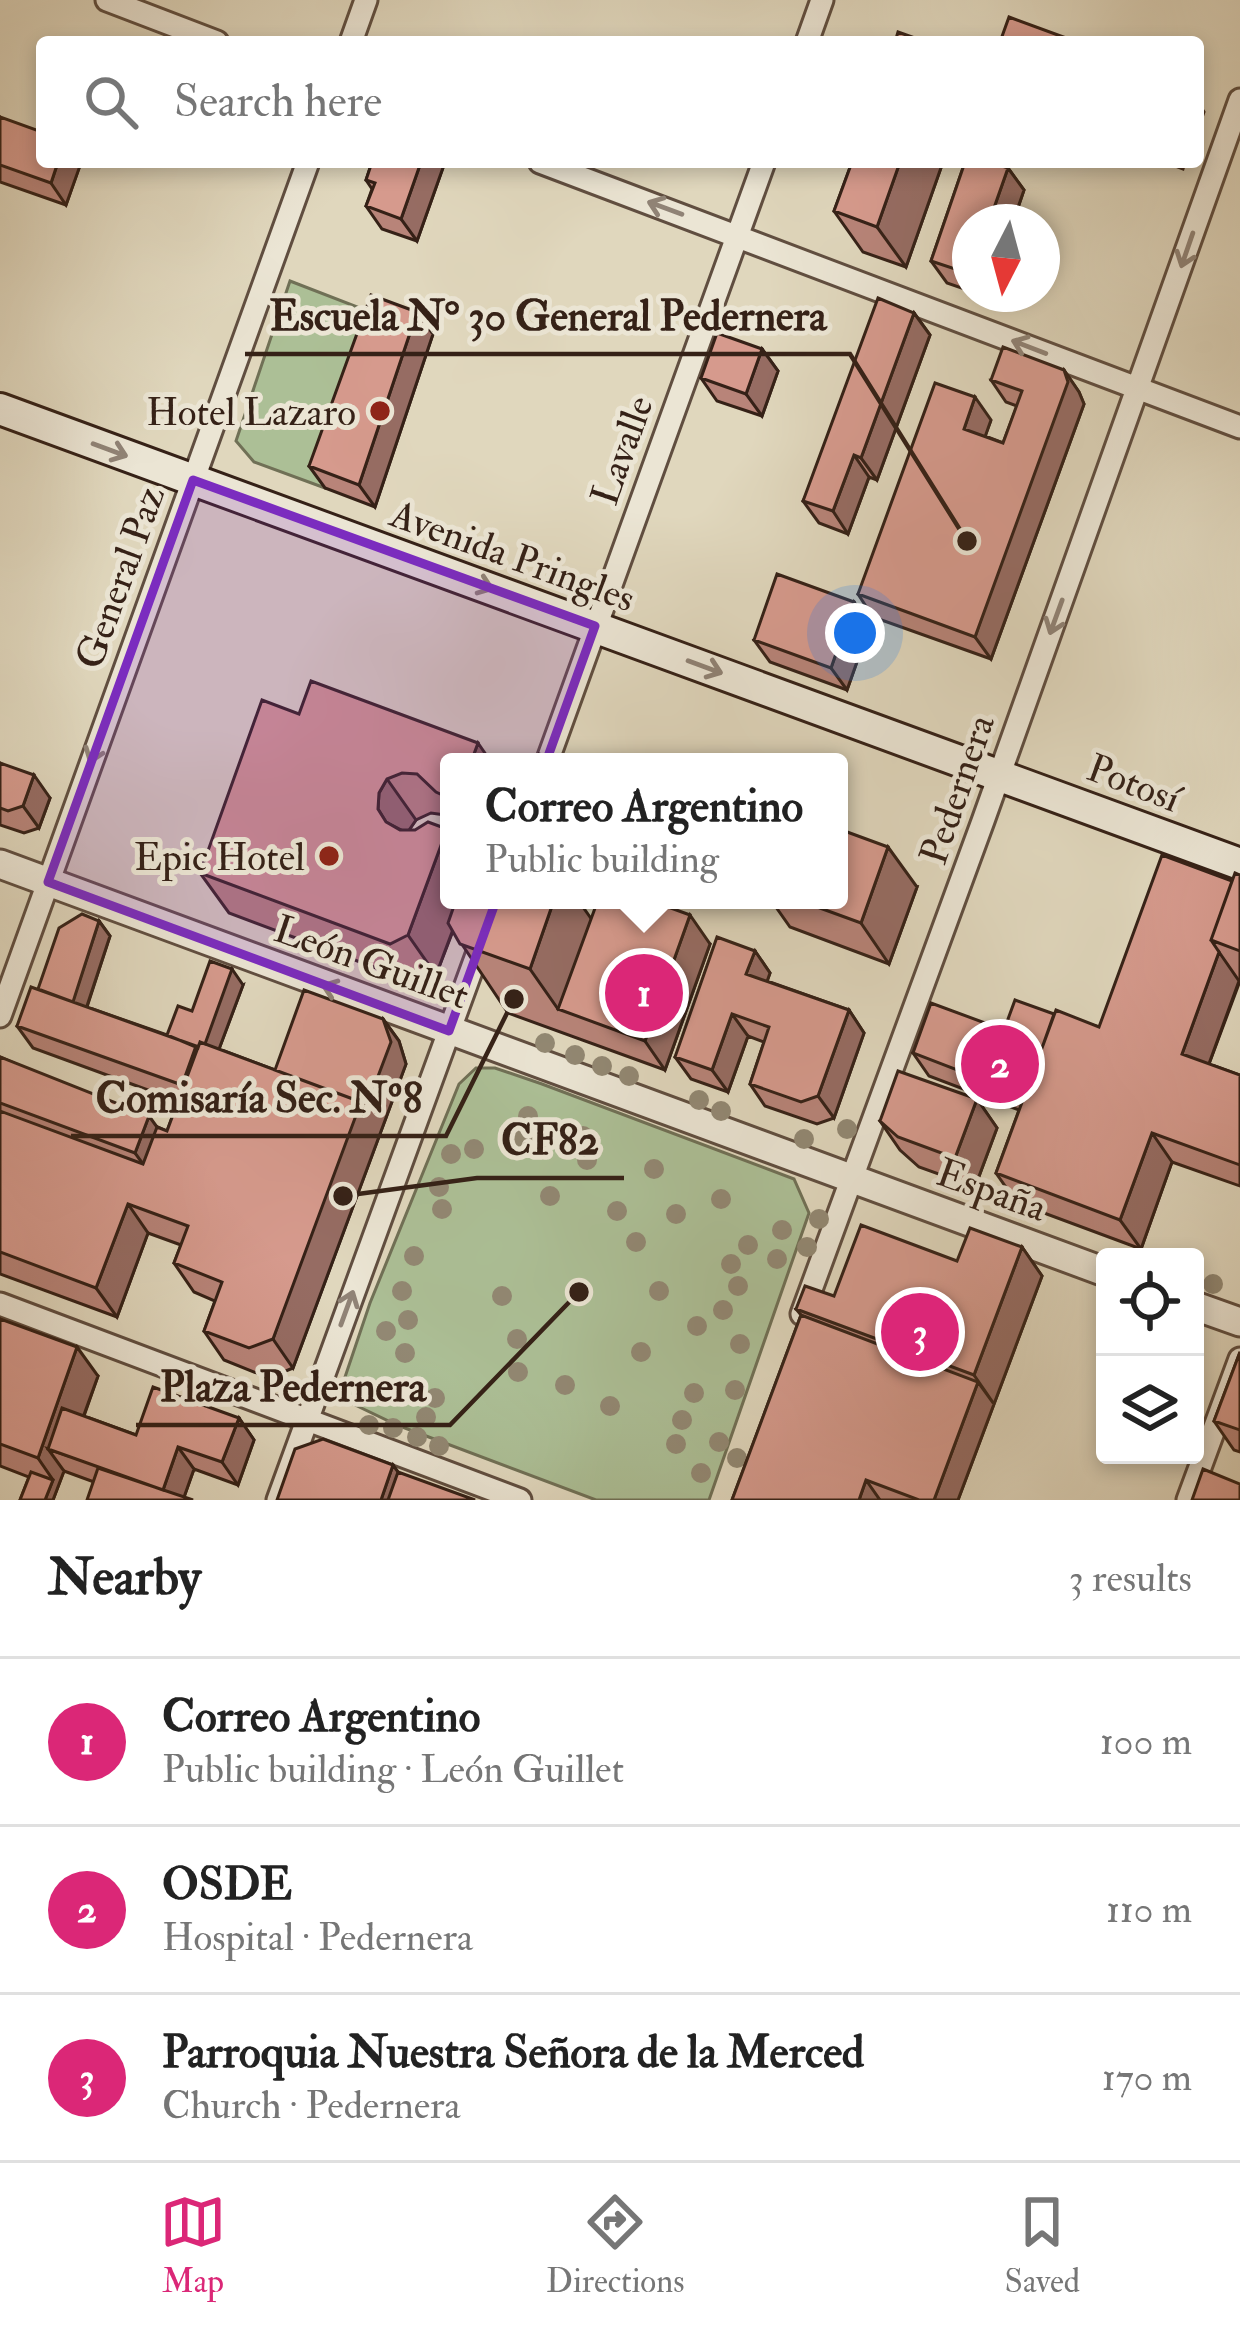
<!DOCTYPE html>
<meta charset="utf-8">
<style>
:root{--surface:#fff;--page:#f6f6f6;--text:#222;--muted:#767676;--line:#e0e0e0;--accent:#db2777}
body{margin:0;font-family:"IM FELL Double Pica",serif;background:var(--page);color:var(--text)}
.controls{position:absolute;right:36px;bottom:36px;display:grid;overflow:hidden;border-radius:12px;box-shadow:0 6px 18px #0003}
.controls button{width:108px;height:108px;display:grid;place-items:center;padding:0;border:0;border-bottom:3px solid var(--line);background:var(--surface);color:var(--text);font:60px sans-serif}
.compass{position:absolute;left:952px;top:204px;width:108px;height:108px;border-radius:50%;background:var(--surface);box-shadow:0 6px 18px #0003;rotate:186deg}
.you{position:absolute;left:855px;top:633px;width:42px;height:42px;margin:-30px;border:9px solid #fff;border-radius:50%;background:#1a73e8;box-shadow:0 0 0 18px #1a73e833}
.badge{display:grid;place-items:center;width:78px;height:78px;border-radius:50%;background:var(--accent);color:#fff;font-size:39px;font-weight:700}
.pin{position:absolute;translate:-50% -50%;border:6px solid #fff;box-shadow:0 3px 12px #0006}
.popup{position:absolute;left:440px;top:753px;width:408px;height:156px;box-sizing:border-box;display:grid;place-content:center;border-radius:12px;background:var(--surface);filter:drop-shadow(0 3px 9px #0005);font-size:39px;white-space:nowrap;color:var(--muted)}
.popup b{font-size:45px;color:var(--text)}
.popup::after{content:'';position:absolute;left:50%;top:100%;margin-left:-24px;border:24px solid transparent;border-top-color:var(--surface)}
.list{margin:0;padding:0;list-style:none}
h2{display:flex;justify-content:space-between;align-items:center;height:156px;margin:0;padding:0 48px;font-size:51px}
h2 small{font-size:39px;font-weight:400;color:var(--muted)}
.list li{display:grid;grid-template-columns:78px 1fr auto;gap:36px;align-items:center;box-sizing:border-box;height:168px;padding:0 48px;border-top:3px solid var(--line)}
.list b{display:block;font-size:45px;white-space:nowrap}
.list p{margin:0;font-size:39px;white-space:nowrap;color:var(--muted)}
.list em{font-size:39px;font-style:normal;color:var(--muted)}
.icon{flex:none;width:66px;height:66px;fill:none;stroke:currentColor;stroke-width:2;stroke-linecap:round;stroke-linejoin:round}
.map{position:relative;flex:none;width:1240px;height:1500px;overflow:hidden}
.search{position:absolute;background:var(--surface);box-shadow:0 6px 18px #0003;left:36px;right:36px;top:36px;height:132px;display:flex;align-items:center;gap:30px;box-sizing:border-box;padding:0 42px;border-radius:12px;color:var(--muted);font-size:45px}
.sheet{height:660px;background:var(--surface)}
nav{display:flex;justify-content:space-around;align-items:center;box-sizing:border-box;height:168px;border-top:3px solid var(--line);background:var(--surface);font-size:33px;color:var(--muted)}
nav a{display:grid;justify-items:center;gap:6px}
nav .on{color:var(--accent)}
.map>svg:first-child{display:block}
.green{fill:#acbf96;stroke:#707056;stroke-width:3}
.lines{fill:none;stroke-linecap:round;stroke-linejoin:round}
.minor-casing{stroke:#604e40;stroke-width:27}
.tertiary-casing{stroke:#604e40;stroke-width:33}
.secondary-casing{stroke:#352117;stroke-width:36}
.minor{stroke:#ebe5d4;stroke-width:21}
.tertiary{stroke:#ebe5d4;stroke-width:27}
.secondary{stroke:#ebe5d4;stroke-width:30}
.tree{fill:#928873}
.wall{fill:#b88479;stroke:#352117;stroke-width:3}
.shaded-wall{fill:#966c63;stroke:#352117;stroke-width:3}
.building{fill:#d69a8d;stroke:#352117;stroke-width:3}
.oneway{stroke:#908376}
.marked{fill:#7b2cbf;fill-opacity:0.2;stroke:#7b2cbf;stroke-width:9;stroke-linejoin:round}
.poi-dot{fill:#8f2418;stroke:#ebe5d4;stroke-width:4.5}
.labels{text-anchor:middle;stroke-width:10;stroke-linejoin:round;paint-order:stroke}
.poi-label{font-size:39px;fill:#352117;stroke:#ebe5d4;text-anchor:end}
.street-label{font-size:39px;fill:#352117;stroke:#ebe5d4}
.leader{fill:none;stroke:#352117;stroke-width:4.5}
.callout-dot{fill:#352117;stroke:#ebe5d4;stroke-width:4.5}
.callout-label{font-size:42px;text-anchor:middle;font-weight:bold;fill:#352117;stroke:#ebe5d4;stroke-width:10;stroke-linejoin:round;paint-order:stroke}
</style>
<div class="map">
<svg width="1240" height="1500" viewBox="0 0 1240 1500">
<rect width="100%" height="100%" fill="#e0d7bd"/>
<filter id="stains"><feTurbulence type="fractalNoise" baseFrequency=".00167" numOctaves="4"/><feColorMatrix values="0 0 0 0 .2 0 0 0 0 .09 0 0 0 0 .02 0 0 0 .5 -.17"/></filter>
<radialGradient id="worn" r=".72"><stop offset=".6" stop-color="#630" stop-opacity="0"/><stop offset="1" stop-color="#630" stop-opacity=".3"/></radialGradient>
<path class="green" d="M290 281 386 318 325 488 254 462 236 441Z
M476 1068H495L542 1084 794 1179 809 1213 709 1500H596L397 1425 351 1403 344 1380 370 1303 459 1084Z"/>
<g class="lines">
<defs>
<path id="minor" d="M107 0 217 42
M351 42 366 0
M807 42 822 0
M540 162 1240 427
M547 762 764 162
M0 1016 308 162
M0 1304 520 1500
M802 1314 983 821 1240 100
M278 1500 497 900
M1188 1500 1240 1359"/>
<path id="tertiary" d="M0 864 1105 1272
M1195 1306 1240 1322"/>
<path id="secondary" d="M0 409 1240 864"/>
</defs>
<use href="#minor" class="minor-casing"/>
<use href="#tertiary" class="tertiary-casing"/>
<use href="#secondary" class="secondary-casing"/>
<use href="#minor" class="minor"/>
<use href="#tertiary" class="tertiary"/>
<use href="#secondary" class="secondary"/>
</g>
<g class="tree">
<circle cx="545" cy="1043" r="10"/>
<circle cx="575" cy="1055" r="10"/>
<circle cx="602" cy="1066" r="10"/>
<circle cx="629" cy="1076" r="10"/>
<circle cx="699" cy="1100" r="10"/>
<circle cx="721" cy="1111" r="10"/>
<circle cx="528" cy="1116" r="10"/>
<circle cx="847" cy="1129" r="10"/>
<circle cx="583" cy="1136" r="10"/>
<circle cx="523" cy="1138" r="10"/>
<circle cx="804" cy="1139" r="10"/>
<circle cx="474" cy="1149" r="10"/>
<circle cx="451" cy="1154" r="10"/>
<circle cx="587" cy="1160" r="10"/>
<circle cx="654" cy="1169" r="10"/>
<circle cx="439" cy="1187" r="10"/>
<circle cx="550" cy="1196" r="10"/>
<circle cx="721" cy="1199" r="10"/>
<circle cx="442" cy="1209" r="10"/>
<circle cx="617" cy="1211" r="10"/>
<circle cx="676" cy="1214" r="10"/>
<circle cx="819" cy="1219" r="10"/>
<circle cx="782" cy="1230" r="10"/>
<circle cx="636" cy="1242" r="10"/>
<circle cx="748" cy="1245" r="10"/>
<circle cx="807" cy="1247" r="10"/>
<circle cx="414" cy="1256" r="10"/>
<circle cx="777" cy="1259" r="10"/>
<circle cx="731" cy="1264" r="10"/>
<circle cx="1213" cy="1284" r="10"/>
<circle cx="738" cy="1286" r="10"/>
<circle cx="402" cy="1291" r="10"/>
<circle cx="659" cy="1291" r="10"/>
<circle cx="502" cy="1296" r="10"/>
<circle cx="723" cy="1310" r="10"/>
<circle cx="408" cy="1320" r="10"/>
<circle cx="697" cy="1326" r="10"/>
<circle cx="386" cy="1331" r="10"/>
<circle cx="517" cy="1339" r="10"/>
<circle cx="740" cy="1344" r="10"/>
<circle cx="641" cy="1352" r="10"/>
<circle cx="405" cy="1353" r="10"/>
<circle cx="518" cy="1372" r="10"/>
<circle cx="565" cy="1385" r="10"/>
<circle cx="735" cy="1390" r="10"/>
<circle cx="694" cy="1393" r="10"/>
<circle cx="435" cy="1398" r="10"/>
<circle cx="610" cy="1406" r="10"/>
<circle cx="426" cy="1417" r="10"/>
<circle cx="682" cy="1420" r="10"/>
<circle cx="369" cy="1425" r="10"/>
<circle cx="393" cy="1428" r="10"/>
<circle cx="417" cy="1437" r="10"/>
<circle cx="719" cy="1442" r="10"/>
<circle cx="676" cy="1444" r="10"/>
<circle cx="439" cy="1446" r="10"/>
<circle cx="737" cy="1458" r="10"/>
<circle cx="701" cy="1473" r="10"/>
</g>
<path class="wall" d="M0 117 42 162H81L66 205 0 182Z
M372 162H445L417 241 382 229 366 206 372 189 366 180Z
M852 162H943L906 267 863 252 834 211Z
M965 162H990L1008 168 1024 190 1013 222H970V291L947 283 931 261Z
M1165 162H1185L1183 169Z
M914 313 930 335 877 480 869 477 848 534 819 523 803 501Z
M433 334 375 507 325 488 309 466Z
M762 349 778 371 762 416 717 401 701 378Z
M1064 370 1079 392 1084 404 991 659 873 617 858 594 991 420 985 436 1003 443 1017 406 1006 402 991 380Z
M854 602 870 625 847 690 770 662 754 640Z
M299 714 449 762V819L445 815 431 813 416 820 409 830 449 900 591 919 710 944 665 1070 508 1013 453 931 436 975 419 984 229 913 200 873Z
M0 763 50 798 39 828 24 833 0 825Z
M1240 875V981L1209 1064 1240 1075V1186L1172 1162 1141 1249 1017 1203 996 1173 1019 1110 929 1076 913 1053 1004 1030 1054 1014 1099 1027 1232 881Z
M917 887 889 964 790 927 771 900H839Z
M99 921 110 936 87 1007 167 1035 192 1011 243 985 219 1049 275 1070 383 1019 399 1041 406 1064 293 1368 269 1378 224 1360 204 1331 215 1301 194 1292 174 1263 181 1245 148 1233 117 1317 0 1274V1057L167 1131 178 1101 33 1048 17 1026Z
M755 951 770 973 767 981 849 1010 864 1033 834 1118 817 1124 765 1106 750 1084 764 1042 748 1036 728 1092 691 1079 675 1057Z
M977 1099 997 1128 975 1187 919 1167 900 1150 880 1121Z
M1022 1247 1042 1276 958 1500H732L801 1315 796 1309 957 1261Z
M0 1319 98 1376 84 1416 136 1435 239 1418 254 1440 238 1485 194 1469 184 1497 94 1482 64 1471 53 1500H20L29 1477 0 1466Z
M1240 1352V1452L1234 1450 1214 1421Z"/>
<path class="shaded-wall" d="M1198 102 1204 112 1198 129Z
M58 162 81 163 66 205 51 183Z
M421 162H445L417 241 401 219Z
M900 162H943L906 267 877 227Z
M1008 168 1024 190 1013 222H989Z
M417 312 433 334 375 507 359 485Z
M914 313 930 335 877 480 861 458Z
M762 349 778 371 762 416 746 394Z
M1064 370 1079 392 1084 404 991 659 975 637Z
M975 397 991 420 980 451 964 429Z
M854 455 869 477 848 534 833 511Z
M854 602 870 625 847 690 831 668Z
M478 743 491 762H471Z
M34 775 50 798 39 828 23 806Z
M387 779 416 820 407 833 386 822 378 809 379 793Z
M447 829 449 833V900H464L436 975 408 935Z
M888 847 917 887 889 964 861 923Z
M554 900H578L611 947 558 1009 530 969Z
M690 915 710 944 665 1070 645 1041Z
M99 921 110 936 82 1021 71 1006Z
M755 951 770 973 762 996 746 974Z
M1219 952 1239 981 1202 1083 1182 1054Z
M232 969 243 985 197 1108 182 1085 196 1046Z
M849 1010 864 1033 834 1118 818 1096Z
M732 1014 748 1036 728 1092 712 1070Z
M383 1019 399 1041 406 1064 293 1368 273 1339Z
M977 1099 997 1128 975 1187 955 1158Z
M149 1116 178 1156 164 1193 135 1153Z
M1152 1133 1172 1162 1141 1249 1120 1220Z
M128 1204 148 1233 117 1317 96 1288Z
M1022 1247 1042 1276 994 1404 974 1375Z
M77 1347 98 1376 69 1456 48 1449 64 1471 53 1500H45L53 1480 38 1458Z
M978 1382 994 1404 958 1500H934Z
M239 1418 254 1440 238 1485 222 1462Z
M178 1447 194 1469 183 1500 163 1490Z
M393 1465 414 1494 412 1500H381Z
M866 1480 880 1500H859Z"/>
<path class="building" d="M1009 17 1077 42H1000Z
M898 32 926 42H895Z
M0 117 42 132V162H58L51 183 0 165Z
M372 162H421L401 219 366 206 375 183 366 180Z
M852 162H900L877 227 834 211Z
M965 162H990L1008 168 989 222H970V274L931 261Z
M371 295 417 312 359 485 309 466Z
M878 298 914 313 861 458 854 455 833 511 803 501Z
M717 333 762 349 746 394 701 378Z
M1003 347 1064 370 1068 382 975 637 858 594 935 383 975 397 964 429 1003 443 1022 391 991 380Z
M777 574 854 602 831 668 754 640Z
M311 681 478 743 471 762H449V798L436 792 417 774 402 773 387 779 379 793 378 809 386 822 400 830H415L428 822 447 829 408 935 390 944 200 873 262 700 299 714Z
M539 754 561 762H536Z
M0 763 34 775 23 806 8 811 0 808Z
M839 829 888 847 861 923 798 900H839Z
M1162 855 1232 881 1211 940 1219 952 1182 1054 1240 1075V1165L1152 1133 1120 1220 996 1173 1056 1010 1099 1027Z
M1235 873 1240 875V951L1211 940Z
M456 900H554L530 969 460 944 448 923Z
M598 900H649L690 915 645 1041 558 1009Z
M82 914 99 921 73 1002 38 989 59 928Z
M717 937 755 951 746 974 849 1010 818 1096 801 1102 750 1084 769 1027 732 1014 712 1070 675 1057Z
M210 961 232 969 205 1044 200 1042 198 1048 167 1035 178 1006 192 1011Z
M31 987 196 1046 182 1085 17 1026Z
M304 990 383 1019 391 1042 366 1108 361 1102 275 1070Z
M1015 1000 1054 1014 1025 1096 913 1053 931 1003 1004 1030Z
M200 1042 361 1102 273 1339 249 1348 204 1331 222 1282 174 1263 188 1226 128 1204 96 1288 0 1252V1111L143 1164 157 1127 167 1131Z
M0 1057 149 1116 135 1153 0 1103Z
M898 1071 977 1099 955 1158 898 1137 880 1121Z
M861 1225 957 1261 970 1228 1022 1247 974 1375 796 1309 805 1286 834 1296Z
M1105 1309V1334L1098 1331Z
M801 1315 978 1382 934 1500H919L866 1480 859 1500H732Z
M0 1319 77 1347 38 1458 0 1444Z
M1240 1352V1430L1214 1421Z
M153 1387 239 1418 222 1462 178 1447 163 1490 48 1449 62 1408 136 1435Z
M323 1439 393 1465 381 1500H277L295 1449Z
M98 1468 193 1500H87Z
M1203 1469 1240 1484V1500H1192Z
M31 1472 53 1480 45 1500H20Z
M398 1472 475 1500H388Z"/>
<defs><path id="oneway-shaft" d="M-6 0H5M1.5-3L5.5 0L1.5 3" fill="none" stroke-width="1.6" stroke-linecap="round" stroke-linejoin="round" transform="scale(3)"/></defs>
<g class="oneway">
<use href="#oneway-shaft" transform="translate(665 208) rotate(-160)"/>
<use href="#oneway-shaft" transform="translate(1187 250) rotate(109)"/>
<use href="#oneway-shaft" transform="translate(1029 347) rotate(-159)"/>
<use href="#oneway-shaft" transform="translate(110 450) rotate(20)"/>
<use href="#oneway-shaft" transform="translate(476 583) rotate(20)"/>
<use href="#oneway-shaft" transform="translate(1056 617) rotate(110)"/>
<use href="#oneway-shaft" transform="translate(705 667) rotate(20)"/>
<use href="#oneway-shaft" transform="translate(96 746) rotate(110)"/>
<use href="#oneway-shaft" transform="translate(339 991) rotate(-160)"/>
<use href="#oneway-shaft" transform="translate(347 1308) rotate(-70)"/>
</g>
<path class="marked" d="M193 480 595 626 449 1031 48 882Z"/>
<g class="poi-dot">
<circle cx="380" cy="411" r="12"/>
<circle cx="329" cy="856" r="12"/>
</g>
<g class="labels">
<g class="poi-label">
<text x="356" y="425">Hotel Lazaro</text>
<text x="305" y="870">Epic Hotel</text>
</g>
<g class="street-label">
<text transform="translate(621 450) rotate(-70)" y="14">Lavalle</text>
<text transform="translate(513 555) rotate(20)" y="14">Avenida Pringles</text>
<text transform="translate(119 577) rotate(-70)" y="14">General Paz</text>
<text transform="translate(1134 782) rotate(21)" y="14">Potosí</text>
<text transform="translate(956 789) rotate(-71)" y="14">Pedernera</text>
<text transform="translate(372 961) rotate(20)" y="14">León Guillet</text>
<text transform="translate(992 1189) rotate(20)" y="14">España</text>
</g>
</g>
<path class="leader" d="M967 541L850 354H245M514 999L446 1136H71M343 1196L477 1178H624M579 1292L450 1425H136"/>
<g class="callout-dot">
<circle cx="967" cy="541" r="12"/>
<circle cx="514" cy="999" r="12"/>
<circle cx="343" cy="1196" r="12"/>
<circle cx="579" cy="1292" r="12"/>
</g>
<g class="callout-label">
<text x="548" y="330">Escuela N° 30 General Pedernera</text>
<text x="259" y="1112">Comisaría Sec. Nº8</text>
<text x="550" y="1154">CF82</text>
<text x="293" y="1401">Plaza Pedernera</text>
</g>
<rect width="100%" height="100%" filter="url(#stains)"/>
<rect width="100%" height="100%" fill="url(#worn)"/>
</svg>
<div class="controls">
<button><svg class="icon" aria-label="locate" viewBox="0 0 24 24"><circle cx="12" cy="12" r="6"/><path d="M12 2v4M12 18v4M2 12h4M18 12h4"/></svg></button>
<button><svg class="icon" aria-label="layers" viewBox="0 0 24 24"><path d="M12 4l9 5-9 5-9-5zM3 14l9 5 9-5"/></svg></button>
</div>
<svg class="compass" viewBox="-18 -18 36 36"><path d="M0-13l5 13h-10z" fill="#e53935"/><path d="M0 13l5-13h-10z" fill="#767676"/></svg>
<div class="you"></div>
<div class="pin badge" style="left:644px;top:993px">1</div>
<div class="popup"><b>Correo Argentino</b>Public building</div>
<div class="pin badge" style="left:1000px;top:1064px">2</div>
<div class="pin badge" style="left:920px;top:1332px">3</div>
<div class="search"><svg class="icon" aria-label="search" viewBox="0 0 24 24"><circle cx="10" cy="10" r="6"/><path d="M15 15l6 6"/></svg>Search here</div>
</div>
<section class="sheet">
<h2>Nearby<small>3 results</small></h2>
<ul class="list">
<li><span class="badge">1</span><div><b>Correo Argentino</b><p>Public building · León Guillet</p></div><em>100 m</em></li>
<li><span class="badge">2</span><div><b>OSDE</b><p>Hospital · Pedernera</p></div><em>110 m</em></li>
<li><span class="badge">3</span><div><b>Parroquia Nuestra Señora de la Merced</b><p>Church · Pedernera</p></div><em>170 m</em></li>
</ul>
</section>
<nav>
<a class="on"><svg class="icon" aria-label="map" viewBox="0 0 24 24"><path d="M3 6l6-2 6 2 6-2v14l-6 2-6-2-6 2zM9 4v14M15 6v14"/></svg>Map</a>
<a><svg class="icon" aria-label="directions" viewBox="0 0 24 24"><path d="M12 3l9 9-9 9-9-9zM9 14v-3h6M13 9l2 2-2 2"/></svg>Directions</a>
<a><svg class="icon" aria-label="saved" viewBox="0 0 24 24"><path d="M7 4h10v16l-5-4-5 4z"/></svg>Saved</a>
</nav>
